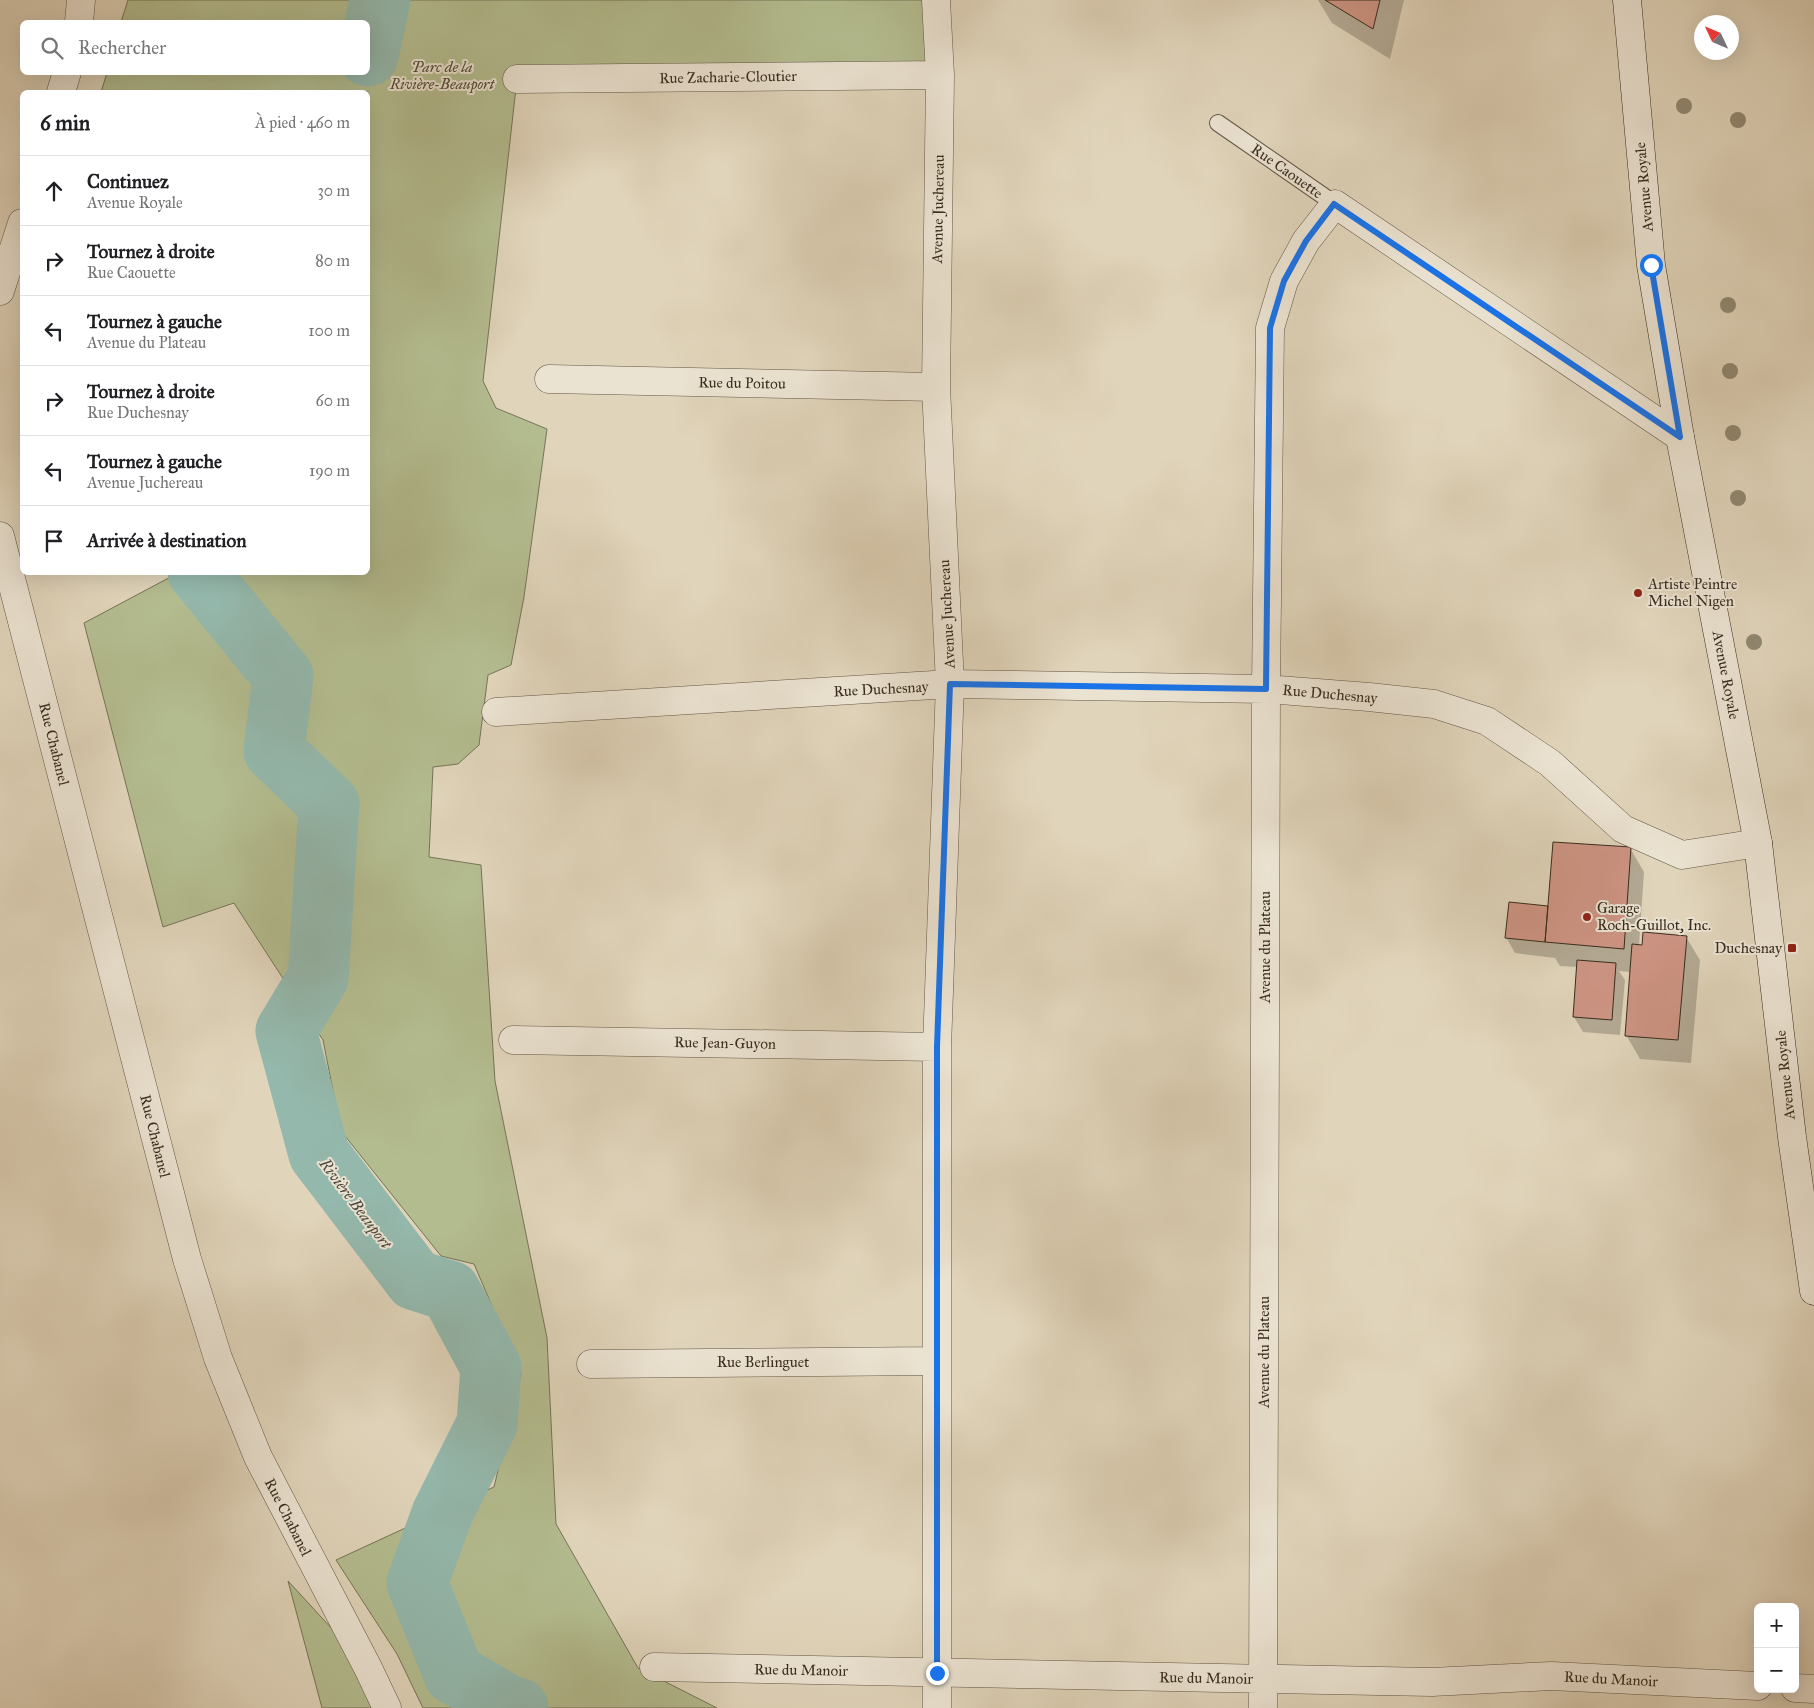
<!DOCTYPE html>
<html lang="fr">
<meta charset="utf-8">
<style>
:root{--surface:#fff;--page:#f2f2f2;--text:#202124;--muted:#757577;--line:#e0e0e0}
body{margin:0;font-family:"IM FELL Great Primer",serif;background:var(--page);color:var(--text)}
.controls{position:absolute;right:15px;bottom:15px;display:grid;overflow:hidden;border-radius:8px;box-shadow:0 5px 20px #0002}
.controls button{width:45px;height:45px;display:grid;place-items:center;padding:0;border:0;border-bottom:1px solid var(--line);background:var(--surface);color:var(--text);font:25px sans-serif}
.compass{position:absolute;left:1694px;top:15px;width:45px;height:45px;border-radius:50%;background:var(--surface);box-shadow:0 5px 20px #0002;rotate:314deg}
.stop{position:absolute;width:15px;height:15px;margin:-11px;border:4px solid #1a73e8;border-radius:50%;background:#fff}
.stop.end{background:#1a73e8;border-color:#fff;box-shadow:0 1px 5px #0008}
.list{margin:0;padding:0;list-style:none}
h2{display:flex;justify-content:space-between;align-items:center;height:65px;margin:0;padding:0 20px;font-size:21px}
h2 small{font-size:16px;font-weight:400;color:var(--muted)}
.list li{display:grid;grid-template-columns:32px 1fr auto;gap:15px;align-items:center;box-sizing:border-box;height:70px;padding:0 20px;border-top:1px solid var(--line)}
.list b{display:block;font-size:19px;white-space:nowrap}
.list p{margin:0;font-size:16px;white-space:nowrap;color:var(--muted)}
.list em{font-size:16px;font-style:normal;color:var(--muted)}
.icon{flex:none;width:28px;height:28px;fill:none;stroke:currentColor;stroke-width:2;stroke-linecap:round;stroke-linejoin:round}
.map{position:relative;flex:none;width:1814px;height:1708px;overflow:hidden}
.search{position:absolute;background:var(--surface);box-shadow:0 5px 20px #0002;left:20px;top:20px;width:350px;height:55px;display:flex;align-items:center;gap:12px;box-sizing:border-box;padding:0 18px;border-radius:8px;color:var(--muted);font-size:19px}
.panel{position:absolute;background:var(--surface);box-shadow:0 5px 20px #0002;left:20px;top:90px;width:350px;height:485px;border-radius:8px}
.map>svg:first-child{display:block}
.green{fill:#b3bc8f;stroke:#767457}
.shadow{fill:#0003}
.lines{fill:none;stroke-linecap:round;stroke-linejoin:round}
.river{stroke:#94b8ac;stroke-width:61}
.building{fill:#cd9483;stroke:#392c1f}
.lane-casing{stroke:#635646;stroke-width:18}
.street-casing{stroke:#635646;stroke-width:29}
.secondary-casing{stroke:#392c1f;stroke-width:29}
.lane{stroke:#ebe3d2;stroke-width:16}
.street{stroke:#ebe3d2;stroke-width:28}
.secondary{stroke:#ebe3d2;stroke-width:28}
.tree{fill:#918871}
.route{stroke:#1a73e8;stroke-width:6}
.poi-dot{fill:#8f2418;stroke:#ebe3d2;stroke-width:2}
.labels{text-anchor:middle;stroke-width:4;stroke-linejoin:round;paint-order:stroke}
.park-label{font-size:15px;font-style:italic;fill:#514935;stroke:#ebe3d2}
.street-label{font-size:15px;fill:#392c1f;stroke:#ebe3d2}
.poi-label{font-size:15px;fill:#392c1f;stroke:#ebe3d2;text-anchor:start}
.water-label{font-size:16px;font-style:italic;fill:#4b483b;stroke:#ebe3d2}
</style>
<div class="map">
<svg width="1814" height="1708" viewBox="0 0 1814 1708">
<rect width="100%" height="100%" fill="#e0d4ba"/>
<filter id="stains"><feTurbulence type="fractalNoise" baseFrequency=".004" numOctaves="4"/><feColorMatrix values="0 0 0 0 .2 0 0 0 0 .09 0 0 0 0 .02 0 0 0 .5 -.17"/></filter>
<radialGradient id="worn" r=".72"><stop offset=".6" stop-color="#630" stop-opacity="0"/><stop offset="1" stop-color="#630" stop-opacity=".3"/></radialGradient>
<path class="green" d="M128 0H936L940 75 517 79 483 381 496 408 547 429 524 597 511 665 488 675 479 745 458 764 433 767 429 857 481 865 495 1081 547 1338 556 1524 638 1668 717 1708H423L397 1654 336 1560 494 1487 521 1374 474 1264 441 1256 341 1131 323 1040 234 903 163 927 84 623 178 573 368 572V92H101L107 73 368 72V22H121Z
M288 1581 368 1668 387 1708H322Z"/>
<path class="shadow" d="M1318 0H1404L1390 59 1332 23Z
M1630 848 1644 872 1639 946 1686 937 1700 960 1691 1063 1640 1059 1626 1035 1631 972 1619 971 1625 980 1620 1035 1583 1032 1574 1017 1578 967 1560 966 1555 958 1515 953 1506 937Z"/>
<g class="lines">
<path class="river" d="M368 56 380 0
M198 572 283 676 274 751 329 804 318 978 286 1031 319 1154 415 1280 450 1291 491 1367 487 1424 442 1514 417 1583 454 1674 513 1708H518"/>
</g>
<path class="building" d="M1325 0H1380L1373 29Z
M1553 842 1631 847 1624 949 1545 942Z
M1509 902 1548 906 1545 942 1505 938Z
M1643 932 1687 936 1678 1040 1625 1036 1632 944 1642 945Z
M1577 960 1616 963 1612 1020 1573 1017Z"/>
<g class="lines">
<defs>
<path id="lane" d="M1218 123 1335 204"/>
<path id="street" d="M936 0 940 75 936 387 950 684 937 1047V1708
M79 22 81 0
M517 79 940 75
M61 92 67 72
M0 291 22 223
M549 379 936 387
M0 536 187 1259 218 1358 258 1457 368 1668 387 1708
M496 712 950 684 1266 689 1369 697 1434 704 1487 721 1550 763 1623 829 1682 855 1758 843
M513 1040 937 1047
M591 1364 936 1361
M654 1667 1432 1682 1551 1676 1758 1686
M1795 1688 1814 1689
M1263 1708 1266 689 1270 328 1284 281 1306 241 1335 204 1680 437"/>
<path id="secondary" d="M1627 0 1651 265 1680 437 1758 843 1792 1137 1814 1291"/>
</defs>
<use href="#lane" class="lane-casing"/>
<use href="#street" class="street-casing"/>
<use href="#secondary" class="secondary-casing"/>
<use href="#lane" class="lane"/>
<use href="#street" class="street"/>
<use href="#secondary" class="secondary"/>
</g>
<g class="tree">
<circle cx="1684" cy="106" r="8"/>
<circle cx="1738" cy="120" r="8"/>
<circle cx="1728" cy="305" r="8"/>
<circle cx="1730" cy="371" r="8"/>
<circle cx="1733" cy="433" r="8"/>
<circle cx="1738" cy="498" r="8"/>
<circle cx="1754" cy="642" r="8"/>
</g>
<g class="lines">
<path class="route" d="M937 1673V1047L950 684 1266 689 1270 328 1284 281 1306 241 1334 204 1680 437 1651 265"/>
</g>
<g class="poi-dot">
<circle cx="1638" cy="593" r="5"/>
<circle cx="1587" cy="917" r="5"/>
<rect x="1787" y="943" width="10" height="10" rx="2.5"/>
</g>
<g class="labels">
<g class="park-label">
<text x="442" y="72">Parc de la<tspan x="442" dy="17">Rivière-Beauport</tspan></text>
</g>
<g class="street-label">
<text transform="translate(728 77) rotate(-1)" y="5">Rue Zacharie-Cloutier</text>
<text transform="translate(1287 171) rotate(35)" y="5">Rue Caouette</text>
<text transform="translate(1644 187) rotate(-95)" y="5">Avenue Royale</text>
<text transform="translate(938 209) rotate(-89)" y="5">Avenue Juchereau</text>
<text transform="translate(742 383) rotate(1)" y="5">Rue du Poitou</text>
<text transform="translate(947 614) rotate(-93)" y="5">Avenue Juchereau</text>
<text transform="translate(1726 675) rotate(79)" y="5">Avenue Royale</text>
<text transform="translate(881 689) rotate(-3)" y="5">Rue Duchesnay</text>
<text transform="translate(1330 694) rotate(5)" y="5">Rue Duchesnay</text>
<text transform="translate(54 744) rotate(76)" y="5">Rue Chabanel</text>
<text transform="translate(1265 947) rotate(-90)" y="5">Avenue du Plateau</text>
<text transform="translate(725 1043) rotate(1)" y="5">Rue Jean-Guyon</text>
<text transform="translate(1785 1075) rotate(-96)" y="5">Avenue Royale</text>
<text transform="translate(155 1136) rotate(76)" y="5">Rue Chabanel</text>
<text transform="translate(1264 1352) rotate(-90)" y="5">Avenue du Plateau</text>
<text x="763" y="1367">Rue Berlinguet</text>
<text transform="translate(288 1517) rotate(63)" y="5">Rue Chabanel</text>
<text transform="translate(801 1670) rotate(1)" y="5">Rue du Manoir</text>
<text transform="translate(1206 1678) rotate(1)" y="5">Rue du Manoir</text>
<text transform="translate(1611 1679) rotate(3)" y="5">Rue du Manoir</text>
</g>
<g class="poi-label">
<text x="1648" y="589">Artiste Peintre<tspan x="1648" dy="17">Michel Nigen</tspan></text>
<text x="1597" y="913">Garage<tspan x="1597" dy="17">Roch-Guillot, Inc.</tspan></text>
<text x="1782" y="953" text-anchor="end">Duchesnay</text>
</g>
<g class="water-label">
<text transform="translate(356 1203) rotate(53)" y="6">Rivière Beauport</text>
</g>
</g>
<rect width="100%" height="100%" filter="url(#stains)"/>
<rect width="100%" height="100%" fill="url(#worn)"/>
</svg>
<div class="controls">
<button>+</button>
<button>−</button>
</div>
<svg class="compass" viewBox="-18 -18 36 36"><path d="M0-13l5 13h-10z" fill="#e53935"/><path d="M0 13l5-13h-10z" fill="#757577"/></svg>
<div class="stop" style="left:1651px;top:265px"></div>
<div class="stop end" style="left:937px;top:1673px"></div>
<div class="search"><svg class="icon" aria-label="search" viewBox="0 0 24 24"><circle cx="10" cy="10" r="6"/><path d="M15 15l6 6"/></svg>Rechercher</div>
<section class="panel">
<h2>6 min<small>À pied · 460 m</small></h2>
<ul class="list">
<li><svg class="icon" aria-label="ahead" viewBox="0 0 24 24"><path d="M12 20V5M6 11l6-6 6 6"/></svg><div><b>Continuez</b><p>Avenue Royale</p></div><em>30 m</em></li>
<li><svg class="icon" aria-label="right" viewBox="0 0 24 24"><path d="M7 20v-9h11M14 6l5 5-5 5"/></svg><div><b>Tournez à droite</b><p>Rue Caouette</p></div><em>80 m</em></li>
<li><svg class="icon" aria-label="left" viewBox="0 0 24 24"><path d="M17 20v-9H6M10 6l-5 5 5 5"/></svg><div><b>Tournez à gauche</b><p>Avenue du Plateau</p></div><em>100 m</em></li>
<li><svg class="icon" aria-label="right" viewBox="0 0 24 24"><path d="M7 20v-9h11M14 6l5 5-5 5"/></svg><div><b>Tournez à droite</b><p>Rue Duchesnay</p></div><em>60 m</em></li>
<li><svg class="icon" aria-label="left" viewBox="0 0 24 24"><path d="M17 20v-9H6M10 6l-5 5 5 5"/></svg><div><b>Tournez à gauche</b><p>Avenue Juchereau</p></div><em>190 m</em></li>
<li><svg class="icon" aria-label="arrive" viewBox="0 0 24 24"><path d="M6 21V4h12l-3 4 3 4H6"/></svg><div><b>Arrivée à destination</b></div></li>
</ul>
</section>
</div>
